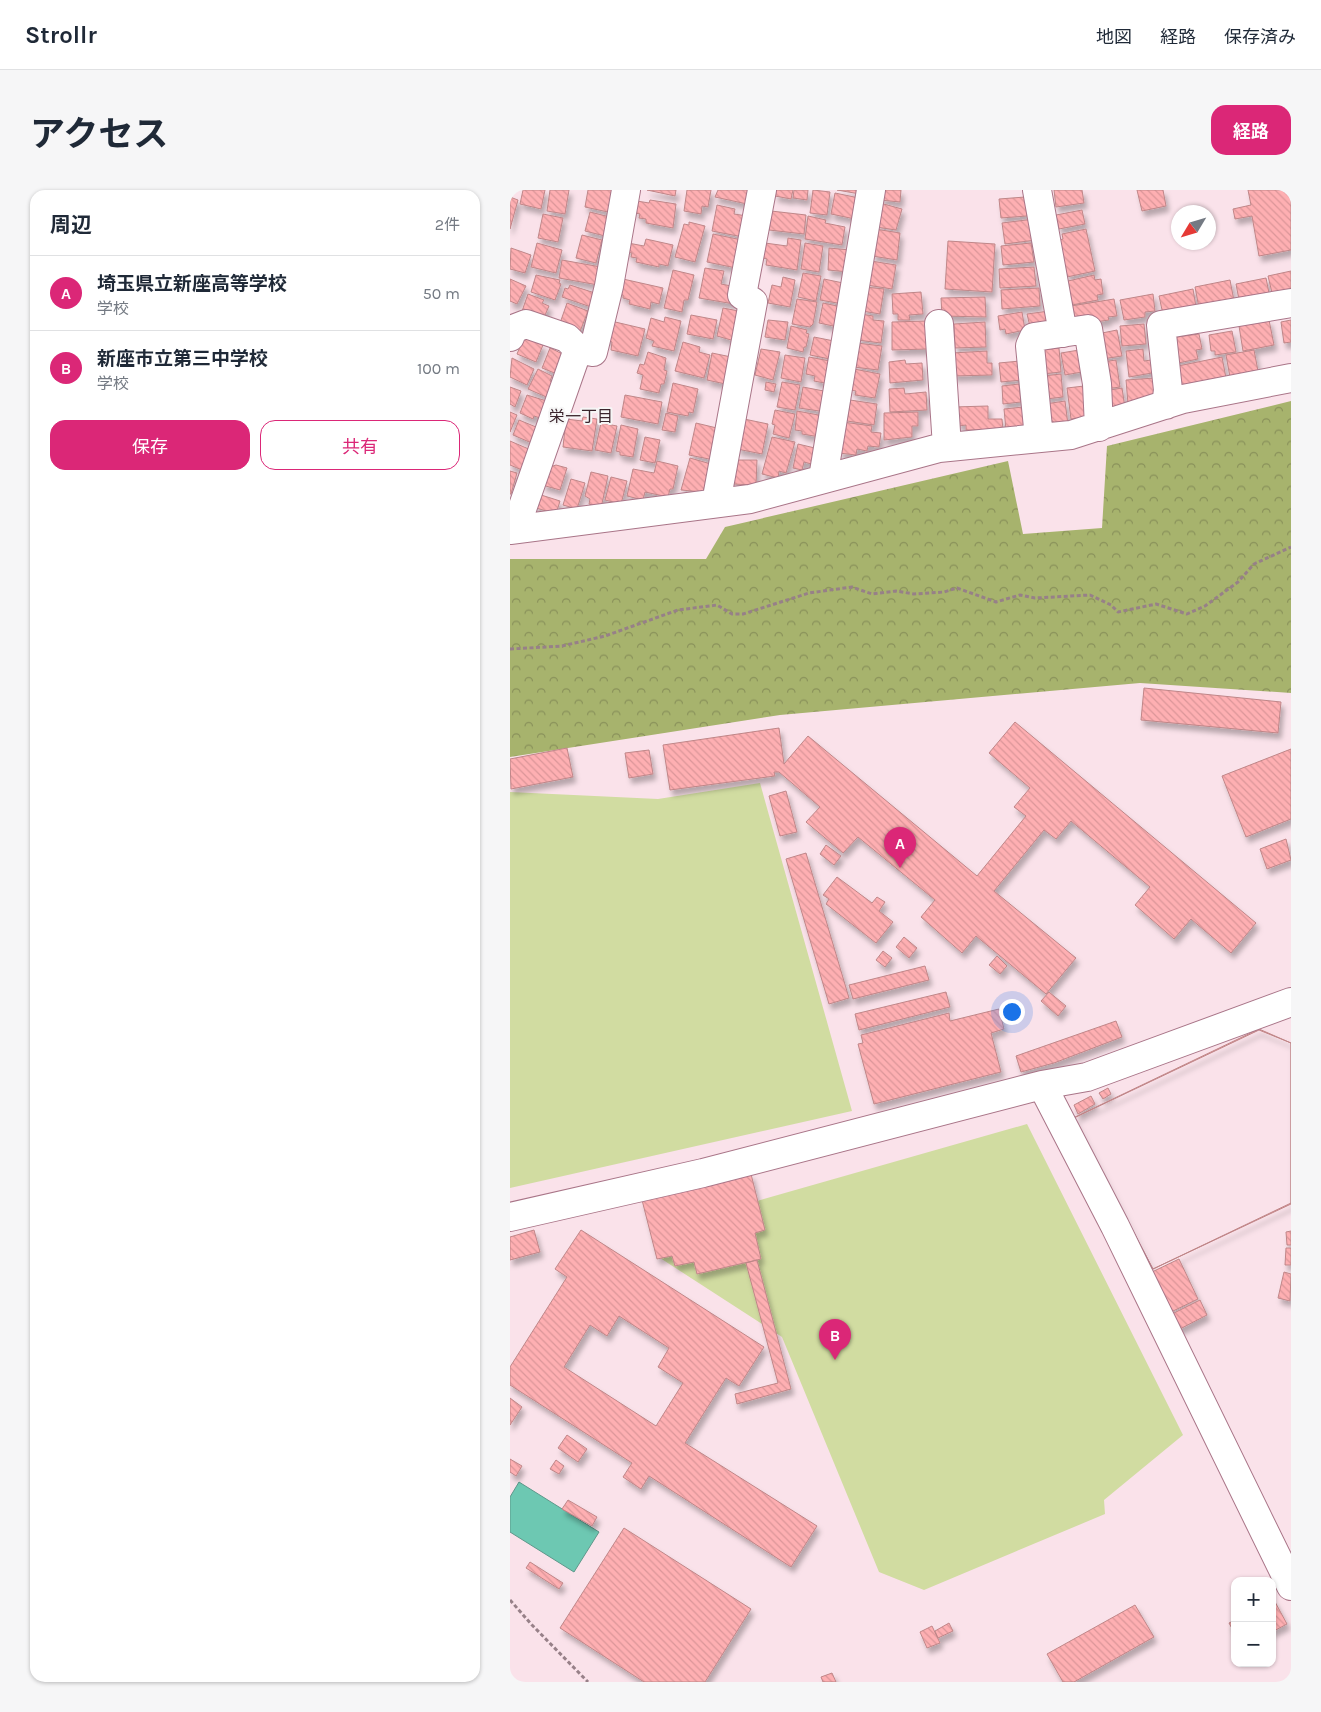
<!DOCTYPE html>
<html lang="ja">
<meta charset="utf-8">
<style>
:root{--surface:#fff;--page:#f6f6f7;--text:#1f2937;--muted:#747a83;--line:#e0e1e3;--accent:#db2777}
body{margin:0;font-family:Karla,"Noto Sans JP",sans-serif;background:var(--page);color:var(--text)}
.controls{position:absolute;right:15px;bottom:15px;display:grid;overflow:hidden;border-radius:10px;box-shadow:0 1px 4px #0004}
.controls button{width:45px;height:45px;display:grid;place-items:center;padding:0;border:0;border-bottom:1px solid var(--line);background:var(--surface);color:var(--text);font:25px sans-serif}
.compass{position:absolute;left:661px;top:15px;width:45px;height:45px;border-radius:50%;background:var(--surface);box-shadow:0 1px 4px #0004;rotate:232deg}
.you{position:absolute;left:501px;top:821px;width:18px;height:18px;margin:-12px;border:4px solid #fff;border-radius:50%;background:#1a73e8;box-shadow:0 0 0 8px #1a73e833}
.badge{display:grid;place-items:center;width:32px;height:32px;border-radius:50%;background:var(--accent);color:#fff;font-size:16px;font-weight:700}
.pin{position:absolute;translate:-50% -41px;filter:drop-shadow(0 1px 2px #0008)}
.pin::after{content:'';position:absolute;top:26px;width:18px;height:15px;background:inherit;clip-path:polygon(0 0,100% 0,50% 100%)}
.list{margin:0;padding:0;list-style:none}
h2{display:flex;justify-content:space-between;align-items:center;height:65px;margin:0;padding:0 20px;font-size:21px}
h2 small{font-size:16px;font-weight:400;color:var(--muted)}
.list li{display:grid;grid-template-columns:32px 1fr auto;gap:15px;align-items:center;box-sizing:border-box;height:75px;padding:0 20px;border-top:1px solid var(--line)}
.list b{display:block;font-size:19px;white-space:nowrap}
.list p{margin:0;font-size:16px;white-space:nowrap;color:var(--muted)}
.list em{font-size:16px;font-style:normal;color:var(--muted)}
.actions{display:flex;gap:10px;padding:15px 20px}
.actions a{flex:1;padding:11px 0;border:1px solid var(--accent);border-radius:15px;text-align:center;font-size:18px;color:var(--accent)}
.actions .main{background:var(--accent);color:#fff}
.map{position:relative;flex:none;width:781px;height:1492px;overflow:hidden;border-radius:15px}
header{display:flex;align-items:center;gap:30px;box-sizing:border-box;height:70px;padding:0 25px;background:var(--surface);border-bottom:1px solid var(--line)}
header strong{font-size:24px}
nav{display:flex;gap:28px;margin-inline-start:auto;font-size:18px}
.intro{display:flex;align-items:center;justify-content:space-between;box-sizing:border-box;height:120px;padding:0 30px}
h1{margin:0;font-size:35px}
.button{padding:12px 22px;border-radius:15px;background:var(--accent);color:#fff;font-size:18px;font-weight:700}
main{display:flex;gap:30px;padding:0 30px}
aside{flex:1;background:var(--surface);border-radius:15px;box-shadow:0 1px 4px #0004}
.map>svg:first-child{display:block}
.forest{fill:url(#forest-crowns)}
.pitch{fill:#d1dca1}
.water{fill:#6dc8b2;stroke:#5e978a}
.building{fill:url(#building-back-hatch);stroke:#bf8688;fill-rule:evenodd;filter:url(#shadow)}
.lines{fill:none;stroke-linecap:round;stroke-linejoin:round}
.minor-casing{stroke:#a97588;stroke-width:30}
.path{stroke:#978088;stroke-width:3;stroke-dasharray:4 2.5;stroke-linecap:butt}
.minor{stroke:#fff;stroke-width:28}
.labels{text-anchor:middle;stroke-width:4;stroke-linejoin:round;paint-order:stroke}
.neighbourhood-label{font-size:16px;fill:#3b252d;stroke:#f6f6f6}
</style>
<header>
<strong>Strollr</strong>
<nav><a>地図</a><a>経路</a><a>保存済み</a></nav>
</header>
<div class="intro"><h1>アクセス</h1><a class="button">経路</a></div>
<main>
<aside>
<h2>周辺<small>2件</small></h2>
<ul class="list">
<li><span class="badge">A</span><div><b>埼玉県立新座高等学校</b><p>学校</p></div><em>50 m</em></li>
<li><span class="badge">B</span><div><b>新座市立第三中学校</b><p>学校</p></div><em>100 m</em></li>
</ul>
<div class="actions"><a class="main">保存</a><a>共有</a></div>
</aside>
<div class="map">
<svg width="781" height="1492" viewBox="0 0 781 1492">
<defs>
<pattern id="forest-crowns" width="20" height="18" patternUnits="userSpaceOnUse" patternTransform="scale(1.25)"><rect width="20" height="18" fill="#a7b36d"/><path d="M2 6a3 3 0 1 1 6 0M12 15a3 3 0 1 1 6 0" fill="none" stroke="#89915a"/></pattern>
<pattern id="building-back-hatch" width="6" height="6" patternUnits="userSpaceOnUse" patternTransform="scale(1.25)"><rect width="6" height="6" fill="#feafb2"/><path d="M-1 5l2 2M0 0l6 6M5-1l2 2" fill="none" stroke="#db9699"/></pattern>
<filter id="shadow"><feDropShadow dx="3" dy="5.5" stdDeviation="2.5" flood-color="#0004"/></filter>
</defs>
<rect width="100%" height="100%" fill="#fae2ea"/>
<path class="forest" d="M781 211V503L630 493 270 525 0 567V369H196L215 337 498 271 513 344 592 338 597 256Z"/>
<path class="pitch" d="M250 593 342 921 0 998V602L148 609Z
M517 934 673 1245 594 1310 595 1324 414 1400 369 1382 272 1147 147 1066 142 1041Z"/>
<path class="water" d="M9 1292 89 1342 64 1382 0 1342V1307Z"/>
<path class="building" d="M13 0H35L31 19 10 14Z
M40 0H59L55 24 37 21Z
M78 0H103L98 22 75 17Z
M137 0H166L165 6Z
M177 0H201L198 17 192 16 191 24 174 21Z
M208 0H240L237 14 205 7Z
M266 0H283L281 9 265 6Z
M284 0H298L297 10 283 8Z
M303 0 320 2 317 25 300 23Z
M327 0H350V4Z
M372 0H391L390 12 370 10Z
M544 0H572L574 13 546 17Z
M627 0H653L656 16 632 21Z
M738 0H781V60L749 66 742 26 725 29 723 19 741 15Z
M325 3 349 8 345 29 321 24Z
M0 7 8 10 0 39Z
M515 7 517 26 491 28 489 9Z
M140 10 166 14 163 38 136 33V29L129 28 130 24 125 23 127 11 139 13Z
M370 13 392 19 386 40 366 37Z
M207 15 225 19 224 24 237 26 233 47 202 41Z
M572 20 575 34 549 39 546 25Z
M261 21 296 25 294 44 259 40Z
M80 22 100 27 95 46 75 41Z
M33 24 53 28 48 52 28 48Z
M298 26 316 30 315 33 335 37 332 55 295 49Z
M524 29 526 50 495 54 492 33Z
M179 32 195 36 185 72 165 67 174 34 179 35Z
M365 39 390 43 387 70 362 66Z
M576 39 585 81 557 87 549 50 553 49 552 44Z
M203 44 232 50 226 78 197 72Z
M72 45 92 50 86 73 66 68Z
M278 48 291 50 287 80 256 75 257 69 253 68 255 53 277 56Z
M136 49 163 55 158 76 149 74V77L126 72 127 68 121 67 122 63 116 62 118 53 134 56Z
M438 51 485 54 482 102 435 99Z
M27 53 52 60 46 83 21 77Z
M295 53 313 56 309 82 291 79Z
M521 53 524 72 493 75 491 56Z
M1 58 21 65 15 83 0 79Z
M319 58 340 60 339 82 318 80Z
M52 70 91 77 88 95 49 88Z
M361 71 386 75 382 99 357 95Z
M524 77 526 96 490 98 489 79Z
M195 78 214 81 211 94 227 97 224 114 189 108Z
M163 80 184 85 178 110H174L172 122 154 118Z
M781 81V103L763 107 758 86Z
M293 83 311 86 306 111 288 107Z
M26 85 50 90 49 93 51 94 45 110 21 102Z
M584 85 585 90 591 89 593 104 587 105 588 110 562 115 558 91Z
M273 87 285 90 280 117 258 113 262 95 271 97Z
M756 88 760 108 730 115 726 94Z
M0 89 16 96 7 114 0 111Z
M113 89 153 98 149 114 141 112 140 119 119 114 120 110 113 108V105L109 104Z
M314 89 338 94 333 114 310 110Z
M720 90 725 116 690 123 685 97Z
M60 95 85 103 81 117 52 107 55 98 58 99Z
M355 97 374 99 370 124 352 121Z
M529 98 530 116 492 119 491 100Z
M683 99 686 117 654 129 649 106Z
M411 102 413 124 399 125 400 130H388V124H383L382 104Z
M18 104 34 110 32 113 39 116 32 132 11 124Z
M643 104 645 121 635 122V127L614 130 610 110Z
M475 107 476 127 432 126 431 108Z
M287 109 307 112 303 134 300 137 282 134Z
M604 109 607 126 598 127 599 130 564 135 561 116Z
M57 113 78 121 69 144 49 136Z
M313 113 332 117 328 137 309 133Z
M213 118 234 122 228 152 207 146Z
M539 121 542 138 521 141 517 124Z
M512 122 515 140 496 144 495 139 490 140 488 126Z
M351 124 363 126V130L374 131 371 153 347 150Z
M181 125 207 130 203 149 177 144Z
M155 127 171 131 164 161 142 156 144 151 136 148 141 128 154 132Z
M258 130 278 132 275 150 255 147Z
M759 130 764 155 733 161 729 136Z
M781 130V152L774 153 771 132Z
M101 131 135 139 128 166 101 160 102 152 96 150Z
M417 131 418 159 382 160V132Z
M475 132 476 157 445 158 444 134Z
M634 134 636 154 612 156 610 136Z
M281 136 297 140 296 143 299 144 296 157H294L293 162 277 158Z
M607 140 612 166 592 169 587 144Z
M722 141 726 162 705 165V161H701L699 145Z
M689 144 692 159 686 160 688 169 663 174 660 157 667 147Z
M14 147 33 155 26 172 7 164Z
M304 147 329 152 325 170 300 165Z
M173 152 190 157 189 162 200 165 194 188 165 181Z
M347 153 372 156 368 180 344 177Z
M40 158 55 165 47 184 32 178Z
M549 158 551 182 532 184 530 160Z
M251 159 270 162 263 190 245 185Z
M633 159 634 171 641 170 642 183 619 187 616 161Z
M569 160 572 182 555 185 551 163Z
M744 160 748 181 720 187 716 165Z
M477 161V173H482V185L443 186 442 163Z
M138 162 156 168 154 180 157 181 154 194H151L149 203 130 199 133 185 127 183 130 174 134 175Z
M202 163 226 168 220 195 197 190Z
M275 165 295 168 291 192 271 188Z
M299 167 325 172 320 194 304 191 305 186 296 184Z
M712 167 716 188 672 197 668 176Z
M2 168 24 179 17 195 0 187Z
M395 170 396 174 412 173 413 190 380 193 379 172Z
M606 170 610 197 596 199 592 172Z
M510 171 512 190 491 192 489 173Z
M28 179 42 186 40 191 48 194 41 209 18 199Z
M344 179 370 184 365 208 345 205 346 201 340 200Z
M551 184 553 207 536 209 533 186Z
M645 188 647 198 640 208 618 214 616 190Z
M256 192 266 194 264 202 255 200Z
M272 192 290 195 285 220 267 217Z
M163 193 188 199 183 223 179 222 178 226 157 222Z
M509 194 511 212 493 214 492 196Z
M574 196 578 227 561 229 557 198Z
M0 197 11 201 5 217 0 214Z
M293 197 319 202 316 222 289 218Z
M394 198 395 204 416 202 417 220 380 222 379 199Z
M612 198 615 218 597 220 594 201Z
M17 205 40 212 30 228 24 226 23 229 10 223Z
M115 205 152 212 148 234 111 227Z
M340 210 367 214 364 235 337 231Z
M555 211 558 235 544 236 543 231 538 232 535 214Z
M478 216V229H492L493 240H456V235L449 236 443 217Z
M513 217 515 238 496 240 494 219Z
M265 220 285 224 279 248 263 244 265 235 262 234Z
M287 221 314 226 310 247 292 244V241L285 240Z
M0 222 7 225 0 242Z
M408 222V236H402V247L374 250V223Z
M156 223 168 226 165 242 152 240Z
M73 227 87 229 82 261 53 257 56 229 72 231Z
M234 229 258 234 252 264 227 259Z
M9 230 31 239 24 254 3 245Z
M333 232 362 236 361 242 371 243 369 257 358 256 357 261 347 259 346 265 329 263Z
M91 233 107 236 101 263 85 260Z
M186 233 211 239 204 270 179 265Z
M111 235 128 239 123 267 110 265V262L106 261Z
M135 247 150 250 145 273 130 270Z
M262 247 285 252 276 283 269 281 268 288 252 284Z
M0 251 21 260 12 280 0 275Z
M288 254 309 259 305 275 294 272 292 280 283 278Z
M180 268 201 274 193 302 171 300Z
M223 270H247L246 295 222 294Z
M147 271 168 276 163 299H160L158 307 135 302 133 310 117 306 123 279 144 283Z
M46 275 57 278 50 300 32 295 40 277Z
M0 281 7 283 1 304H0Z
M81 282 98 286 91 318 79 314 80 309 75 306Z
M101 287 117 291 111 314 95 310Z
M61 289 75 293 67 319 53 315Z
M28 304 50 311 46 324 23 317Z
M634 498 771 512 768 543 631 530Z
M505 532 746 733 721 763 681 729 664 749 625 715 640 697 561 631 546 649 534 640 484 701 566 768 536 804 466 746 452 763 411 727 425 710 348 647 333 663 296 632 310 617 269 582H264L265 586 160 600 153 555 269 538 274 574 298 546 467 686 516 626 504 617 520 598 479 563Z
M57 558 63 587 1 599 0 569Z
M781 559V629L736 647 712 586Z
M139 560 143 584 119 588 115 563Z
M276 601 287 642 270 646 259 606Z
M776 649 781 670 757 679 750 659Z
M316 655 331 666 324 675 310 664Z
M296 663 339 808 319 814 276 669Z
M327 687 362 713 367 707 375 712 369 721 383 732 366 753 316 714 319 709 313 705Z
M394 747 407 758 399 768 386 757Z
M373 761 382 768 375 777 366 770Z
M487 766 497 776 490 784 479 775Z
M415 776 419 790 343 809 339 795Z
M436 802 440 817 349 840 345 824Z
M539 802 556 816 548 826 531 811Z
M489 819 494 839 481 843 491 882 364 914 348 854 353 853 351 845 439 823 440 831Z
M606 831 612 847 544 873 511 882 506 866Z
M749 839 781 853V1014L643 1079 563 928Z
M749 840 781 853V1013L643 1079 564 928Z
M598 898 601 904 593 909 589 903Z
M581 906 585 914 568 924 564 915Z
M241 984 255 1040 245 1043 251 1069 187 1084 184 1072 165 1076 162 1066 147 1069 132 1010Z
M24 1040 30 1062 0 1070V1047Z
M71 1040 254 1157 229 1196 216 1188 175 1253 307 1336 281 1377 139 1286 131 1299 113 1287 122 1273 0 1195V1177L57 1087 45 1079ZM109 1126 159 1158 148 1177 173 1193 146 1236 54 1177 80 1135 97 1146Z
M781 1041V1055H777L776 1042Z
M776 1058H781V1075H775Z
M669 1069 688 1109 661 1122 642 1082Z
M247 1070 281 1199 227 1214 225 1204 268 1193 236 1073Z
M774 1082 781 1084 780 1111 768 1108Z
M690 1110 697 1125 668 1140 660 1125Z
M0 1208 12 1217 0 1235Z
M57 1245 77 1259 68 1272 48 1258Z
M0 1269 12 1276 6 1286 0 1282Z
M46 1270 54 1276 49 1284 40 1279Z
M58 1310 87 1327 82 1336 52 1319Z
M114 1338 241 1419 195 1492H134L50 1438Z
M20 1372 53 1393 49 1399 16 1378Z
M764 1410 777 1434 762 1442V1411Z
M625 1415 644 1447 564 1492H553L537 1464Z
M725 1430V1444L719 1433Z
M439 1433 443 1441 428 1448 425 1441Z
M422 1436 430 1453 417 1458 410 1442Z
M322 1483 326 1492H313L311 1487Z"/>
<g class="lines">
<defs>
<path id="minor" d="M527 0 553 143
M429 134 437 257
M0 147 3 139 16 134 57 148 68 159
M656 215 658 200 651 135 781 113
M529 248 520 156 524 147 578 139 587 194 589 237
M313 288 361 0
M206 313 243 112 232 105 252 0
M5 339 68 159 83 162 99 96 116 0
M0 340 240 309 429 258 561 245 673 209 781 188
M532 895 605 1036 781 1396
M0 1027 193 983 532 895 577 887 781 812"/>
</defs>
<use href="#minor" class="minor-casing"/>
<path class="path" d="M0 459 52 456 95 446 168 420 207 415 222 424H233L299 403 342 397 362 404 386 401 404 404 434 402 447 398 486 412 510 405 525 408 580 405 601 415 608 422 646 414 677 424 695 416 728 392 744 374 781 357
M0 1410 22 1435 78 1492"/>
<use href="#minor" class="minor"/>
</g>
<g class="labels">
<g class="neighbourhood-label">
<text x="71" y="232">栄一丁目</text>
</g>
</g>
</svg>
<div class="controls">
<button>+</button>
<button>−</button>
</div>
<svg class="compass" viewBox="-18 -18 36 36"><path d="M0-13l5 13h-10z" fill="#e53935"/><path d="M0 13l5-13h-10z" fill="#747a83"/></svg>
<div class="you"></div>
<div class="pin badge" style="left:390px;top:678px">A</div>
<div class="pin badge" style="left:325px;top:1170px">B</div>
</div>
</main>
